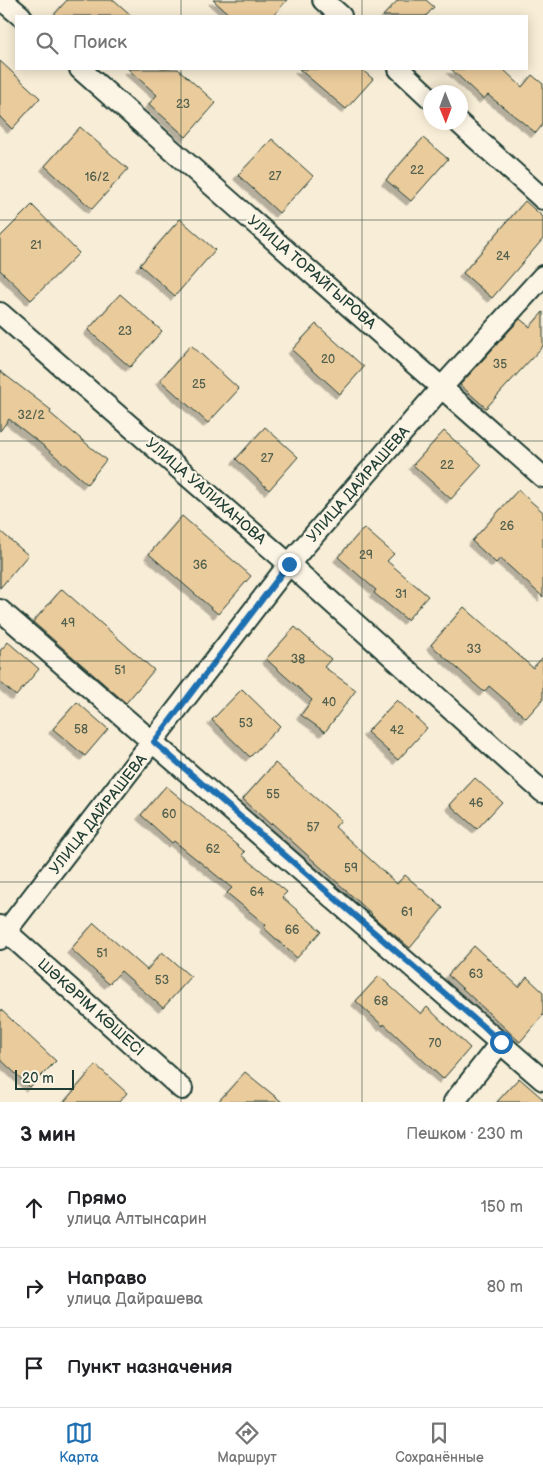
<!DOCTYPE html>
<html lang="ru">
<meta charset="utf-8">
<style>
:root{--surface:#fff;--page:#f2f2f2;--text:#202124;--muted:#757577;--line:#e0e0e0;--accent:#1f6fb2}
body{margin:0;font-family:"Balsamiq Sans",sans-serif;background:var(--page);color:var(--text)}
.compass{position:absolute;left:423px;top:85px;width:45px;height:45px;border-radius:50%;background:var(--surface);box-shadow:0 2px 12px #0003;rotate:179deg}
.scale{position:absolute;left:15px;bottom:12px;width:59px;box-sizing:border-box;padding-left:5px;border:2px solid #1f3d34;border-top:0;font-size:14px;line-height:18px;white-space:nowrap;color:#1f3d34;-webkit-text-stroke:4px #fcf5e5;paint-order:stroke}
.stop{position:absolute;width:15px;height:15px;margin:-11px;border:4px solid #1f6fb2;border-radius:50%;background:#fff}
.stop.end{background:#1f6fb2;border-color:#fff;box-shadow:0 1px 5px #0008}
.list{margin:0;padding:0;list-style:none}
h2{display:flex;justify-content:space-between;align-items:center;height:65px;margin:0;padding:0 20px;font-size:21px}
h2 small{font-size:16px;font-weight:400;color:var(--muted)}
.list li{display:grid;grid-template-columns:32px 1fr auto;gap:15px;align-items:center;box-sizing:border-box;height:80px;padding:0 20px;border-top:1px solid var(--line)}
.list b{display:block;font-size:19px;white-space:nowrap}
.list p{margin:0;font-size:16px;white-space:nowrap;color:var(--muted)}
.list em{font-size:16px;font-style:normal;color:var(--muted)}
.icon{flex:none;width:28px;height:28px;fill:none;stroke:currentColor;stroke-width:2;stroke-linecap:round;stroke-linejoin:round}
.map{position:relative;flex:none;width:543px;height:1102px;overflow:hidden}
.search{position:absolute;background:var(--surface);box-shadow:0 2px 12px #0003;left:15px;right:15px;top:15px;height:55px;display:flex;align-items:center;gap:12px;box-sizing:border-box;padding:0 18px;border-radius:0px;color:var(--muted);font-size:19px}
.sheet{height:305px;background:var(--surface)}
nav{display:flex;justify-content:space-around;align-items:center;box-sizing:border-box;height:70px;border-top:1px solid var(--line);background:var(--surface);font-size:14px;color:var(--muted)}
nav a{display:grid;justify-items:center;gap:2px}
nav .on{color:var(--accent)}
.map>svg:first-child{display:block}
.building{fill:#eacb9c;stroke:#1f3d34;filter:url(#shadow)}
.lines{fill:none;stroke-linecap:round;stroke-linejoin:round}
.street-casing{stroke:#1f3d34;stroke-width:24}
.street{stroke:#fcf5e5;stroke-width:20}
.route{stroke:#1f6fb2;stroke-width:6}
.grid{fill:none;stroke:#1f3d34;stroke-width:1;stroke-opacity:0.55}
.labels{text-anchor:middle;stroke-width:4.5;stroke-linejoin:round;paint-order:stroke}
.number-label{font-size:12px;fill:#52604e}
.street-label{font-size:15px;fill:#1f3d34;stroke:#fcf5e5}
</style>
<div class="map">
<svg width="543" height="1102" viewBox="0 0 543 1102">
<defs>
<filter id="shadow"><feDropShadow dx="-4.5" dy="4.5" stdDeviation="0" flood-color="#0004"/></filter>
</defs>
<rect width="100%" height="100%" fill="#f8edd6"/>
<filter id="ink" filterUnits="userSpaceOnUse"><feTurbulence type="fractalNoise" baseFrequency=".02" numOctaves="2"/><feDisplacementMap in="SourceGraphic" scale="10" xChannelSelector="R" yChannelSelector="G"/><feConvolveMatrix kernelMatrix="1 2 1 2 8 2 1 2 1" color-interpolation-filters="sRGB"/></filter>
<g filter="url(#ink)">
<path class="building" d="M67 0H114L132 16H53Z
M213 0H287L273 16H231Z
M398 0H426L434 7 426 16H383Z
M0 61 40 98 12 129 0 117Z
M128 69H178L216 103 186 137 149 104 157 95Z
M299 69H361L373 79 346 109Z
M451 69H503L522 87 532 75 543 84V124L536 133 488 95 483 99Z
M80 127 128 169 92 209 45 166Z
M423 138 448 159 411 201 386 180Z
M272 139 313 176 279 213 238 175Z
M525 201 543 217V239L492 298 463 273Z
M32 205 79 253 31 300 0 270V237Z
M180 219 215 250 175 296 140 265Z
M120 294 162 331 130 367 88 330Z
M543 312V346L486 408 460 385 520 319 530 327Z
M316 324 364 367 340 394 292 350Z
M191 345 239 389 208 423 160 380Z
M0 371 51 410 50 413 106 460 87 484 45 447 9 419 0 431Z
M265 427 298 457 269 490 236 459Z
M444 431 482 465 451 499 413 465Z
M518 490 543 512V597L500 558 496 563 472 541Z
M182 516 251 576 218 614 149 554Z
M364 528 394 554 387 561 428 596 407 620 374 593 376 590 338 557Z
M0 531 28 555 0 588Z
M62 589 154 670 126 703 33 622Z
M464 607 533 668 543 657V699L526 718 489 686 484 692 431 645Z
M295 627 331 659 324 667 356 690 325 732 301 715 312 700 266 659Z
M8 642 39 669 16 696 0 682V651Z
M242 689 280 726 250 757 212 720Z
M397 700 427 728 398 760 367 732Z
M77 702 108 729 85 756 53 729Z
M275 763 341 820 335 827 397 884 405 875 443 908 410 948 371 915 372 914 272 823 271 825 243 799Z
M475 778 502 802 477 829 450 805Z
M166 786 245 852 242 855 287 892 282 897 321 931 297 958 264 928 266 925 227 893 232 888 174 841 172 843 141 815Z
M94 923 147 970 162 952 191 977 163 1008 121 971 109 984 71 949Z
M474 946 519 987 527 977 543 992V1015L520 1042 448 975Z
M379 976 421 1014 427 1007 470 1048 443 1079 384 1024 383 1026 356 1001Z
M0 1009 56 1061 30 1087 0 1059Z
M96 1065 127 1093 119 1102H64Z
M245 1072 282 1102H218Z
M519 1078 543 1099V1102H497Z"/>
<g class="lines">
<defs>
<path id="street" d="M2 0 21 16
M323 0 341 16
M80 69 543 477
M399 69 430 98
M458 122 543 199
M0 313 289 564 543 792
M0 610 543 1080
M0 926 182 1089
M0 939 289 564 442 387 543 276
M454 1102 501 1042"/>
</defs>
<use href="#street" class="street-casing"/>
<use href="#street" class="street"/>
</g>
</g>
<g class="lines" filter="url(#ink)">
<path class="route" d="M289 564 154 742 501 1042"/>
</g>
<path class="grid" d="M181 0V16M362 0V16M181 69V1102M362 69V1102M0 220H543M0 441H543M0 661H543M0 882H543"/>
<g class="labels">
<g class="number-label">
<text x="183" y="108">23</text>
<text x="417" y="174">22</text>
<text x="275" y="180">27</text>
<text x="97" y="181">16/2</text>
<text x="36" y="249">21</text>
<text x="503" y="260">24</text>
<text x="125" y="335">23</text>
<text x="328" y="363">20</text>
<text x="500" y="368">35</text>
<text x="199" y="388">25</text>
<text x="31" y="419">32/2</text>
<text x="267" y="462">27</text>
<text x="447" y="469">22</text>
<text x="507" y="530">26</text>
<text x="366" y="559">29</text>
<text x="200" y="569">36</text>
<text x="401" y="598">31</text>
<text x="68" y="627">49</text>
<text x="474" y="653">33</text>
<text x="298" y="663">38</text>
<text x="120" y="674">51</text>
<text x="329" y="706">40</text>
<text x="246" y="727">53</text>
<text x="81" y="733">58</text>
<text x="397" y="734">42</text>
<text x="273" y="798">55</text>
<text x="476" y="807">46</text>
<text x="169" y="818">60</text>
<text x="313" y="831">57</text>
<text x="213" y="853">62</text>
<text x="351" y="872">59</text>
<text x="257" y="896">64</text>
<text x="407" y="916">61</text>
<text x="292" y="934">66</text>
<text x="102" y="957">51</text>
<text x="476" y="978">63</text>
<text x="162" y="984">53</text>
<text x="381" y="1005">68</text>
<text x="435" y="1047">70</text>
</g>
<g class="street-label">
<text transform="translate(312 272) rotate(41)" y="5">УЛИЦА ТОРАЙГЫРОВА</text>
<text transform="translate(358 484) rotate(-49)" y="5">УЛИЦА ДАЙРАШЕВА</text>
<text transform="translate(206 491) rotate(41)" y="5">УЛИЦА УАЛИХАНОВА</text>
<text transform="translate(98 814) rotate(-52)" y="5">УЛИЦА ДАЙРАШЕВА</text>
<text transform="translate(91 1007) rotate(42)" y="5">ШӘКӘРІМ КӨШЕСІ</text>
</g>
</g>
</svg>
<svg class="compass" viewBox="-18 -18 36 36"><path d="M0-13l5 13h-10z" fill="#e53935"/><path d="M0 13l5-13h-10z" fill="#757577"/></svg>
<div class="scale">20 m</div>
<div class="stop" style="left:501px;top:1042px"></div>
<div class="stop end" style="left:289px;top:564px"></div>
<div class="search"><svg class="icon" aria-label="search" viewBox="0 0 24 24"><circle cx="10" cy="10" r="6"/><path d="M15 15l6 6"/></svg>Поиск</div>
</div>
<section class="sheet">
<h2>3 мин<small>Пешком · 230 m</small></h2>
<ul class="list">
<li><svg class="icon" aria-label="ahead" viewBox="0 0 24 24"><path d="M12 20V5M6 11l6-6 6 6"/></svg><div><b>Прямо</b><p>улица Алтынсарин</p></div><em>150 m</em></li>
<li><svg class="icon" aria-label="right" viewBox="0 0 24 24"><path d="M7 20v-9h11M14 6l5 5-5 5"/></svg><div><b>Направо</b><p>улица Дайрашева</p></div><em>80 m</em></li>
<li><svg class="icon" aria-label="arrive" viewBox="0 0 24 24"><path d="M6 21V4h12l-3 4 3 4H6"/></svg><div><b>Пункт назначения</b></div></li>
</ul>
</section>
<nav>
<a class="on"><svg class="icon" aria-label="map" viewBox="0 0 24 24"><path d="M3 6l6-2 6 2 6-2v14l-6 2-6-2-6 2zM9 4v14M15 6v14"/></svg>Карта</a>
<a><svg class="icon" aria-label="directions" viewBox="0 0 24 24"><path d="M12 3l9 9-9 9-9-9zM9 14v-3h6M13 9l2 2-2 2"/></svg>Маршрут</a>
<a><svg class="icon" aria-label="saved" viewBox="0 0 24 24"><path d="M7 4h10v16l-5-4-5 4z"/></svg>Сохранённые</a>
</nav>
